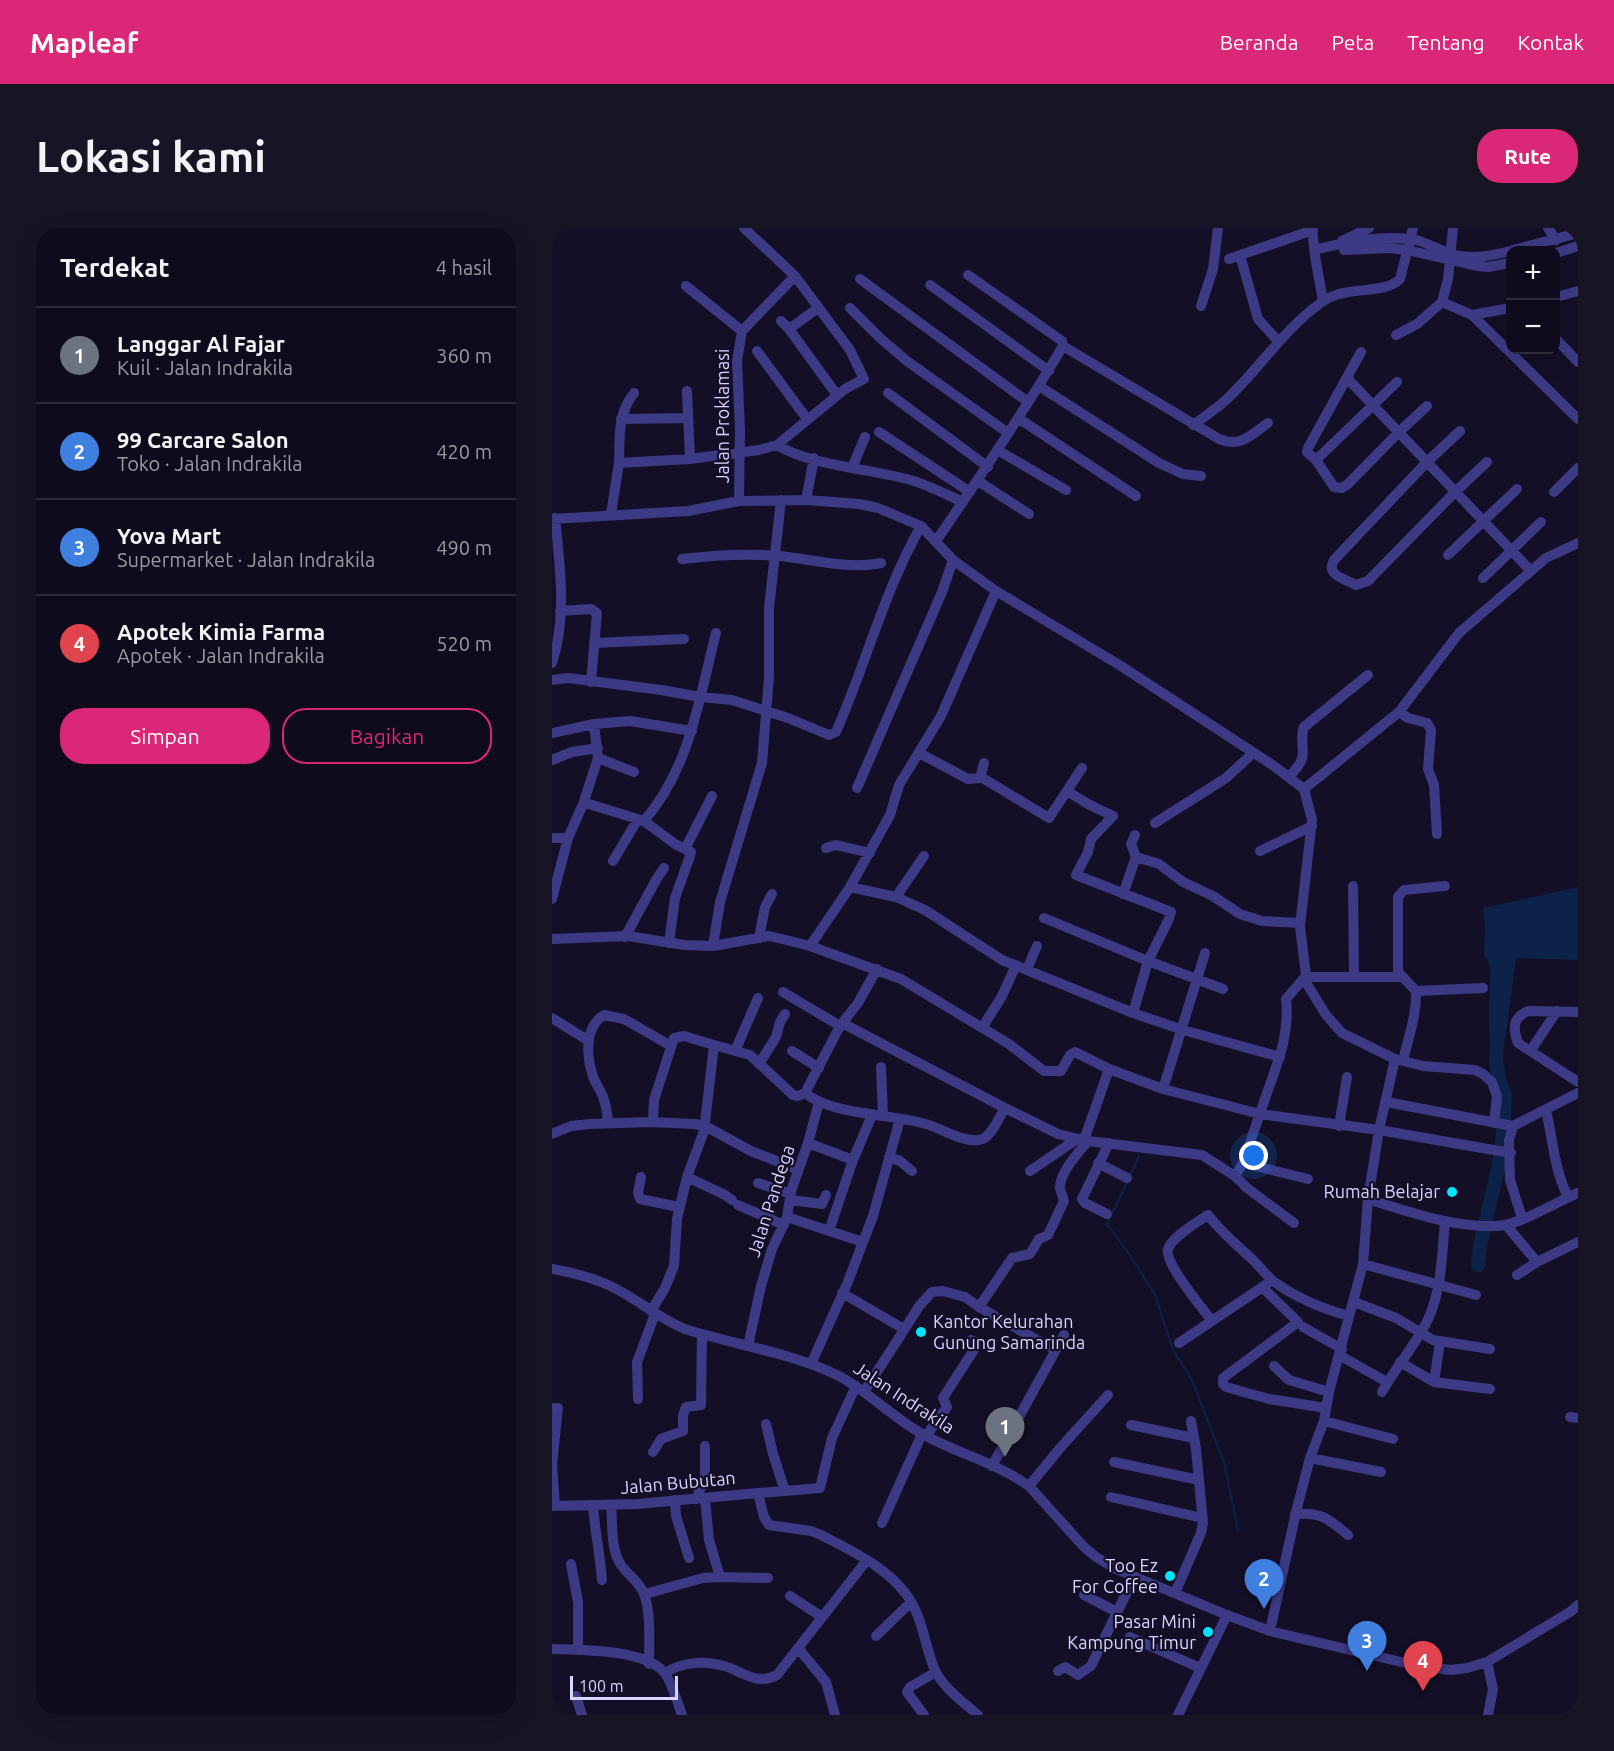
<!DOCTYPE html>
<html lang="id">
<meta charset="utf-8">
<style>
:root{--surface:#0e0b1c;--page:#171425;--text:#f1f3f6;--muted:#9b9ba3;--line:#2e2b3b;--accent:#db2777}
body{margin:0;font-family:Ubuntu,sans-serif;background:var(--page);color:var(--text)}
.controls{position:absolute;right:18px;top:18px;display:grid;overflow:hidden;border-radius:12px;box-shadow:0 6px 24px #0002}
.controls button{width:54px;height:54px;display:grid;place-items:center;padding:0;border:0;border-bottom:2px solid var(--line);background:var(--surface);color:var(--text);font:30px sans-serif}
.scale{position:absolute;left:18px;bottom:15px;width:108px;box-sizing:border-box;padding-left:6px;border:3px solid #d9d4ff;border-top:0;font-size:16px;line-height:21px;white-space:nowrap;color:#d9d4ff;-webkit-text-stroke:4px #130f26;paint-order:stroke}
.you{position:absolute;left:702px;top:928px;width:21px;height:21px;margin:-15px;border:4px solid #fff;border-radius:50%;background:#1a73e8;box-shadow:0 0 0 9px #1a73e833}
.badge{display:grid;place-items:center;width:39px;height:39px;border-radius:50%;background:var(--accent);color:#fff;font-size:20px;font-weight:700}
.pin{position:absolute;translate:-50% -50px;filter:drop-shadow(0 2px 3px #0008)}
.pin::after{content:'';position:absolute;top:32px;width:21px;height:18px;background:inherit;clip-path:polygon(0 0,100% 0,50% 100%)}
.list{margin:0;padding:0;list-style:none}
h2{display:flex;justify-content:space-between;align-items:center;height:78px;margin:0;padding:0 24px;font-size:26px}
h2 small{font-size:20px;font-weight:400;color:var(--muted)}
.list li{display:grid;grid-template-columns:39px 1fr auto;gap:18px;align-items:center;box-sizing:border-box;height:96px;padding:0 24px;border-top:2px solid var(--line)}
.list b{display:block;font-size:22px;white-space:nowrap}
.list p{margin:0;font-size:20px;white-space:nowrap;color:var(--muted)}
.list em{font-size:20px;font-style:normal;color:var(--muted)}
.actions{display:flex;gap:12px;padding:18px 24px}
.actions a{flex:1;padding:14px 0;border:2px solid var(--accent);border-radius:24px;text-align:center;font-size:21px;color:var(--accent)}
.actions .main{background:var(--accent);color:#fff}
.map{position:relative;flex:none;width:1026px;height:1487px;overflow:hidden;border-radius:24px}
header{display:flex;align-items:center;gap:36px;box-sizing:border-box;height:84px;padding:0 30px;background:var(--accent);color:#fff}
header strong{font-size:28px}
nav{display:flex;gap:33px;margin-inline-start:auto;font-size:21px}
.intro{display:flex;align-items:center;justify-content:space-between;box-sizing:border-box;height:144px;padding:0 36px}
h1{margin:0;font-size:42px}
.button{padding:15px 27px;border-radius:24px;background:var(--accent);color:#fff;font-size:21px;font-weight:700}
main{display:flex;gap:36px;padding:0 36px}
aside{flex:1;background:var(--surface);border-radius:24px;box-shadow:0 6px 24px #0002}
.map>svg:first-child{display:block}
.water{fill:#0c2248}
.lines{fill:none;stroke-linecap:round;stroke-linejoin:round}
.stream{stroke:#0c2248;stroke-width:2}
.river{stroke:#0c2248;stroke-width:14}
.minor{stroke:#3d3a85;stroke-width:10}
.poi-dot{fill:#00e5ff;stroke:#130f26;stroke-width:2}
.labels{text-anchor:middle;stroke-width:4.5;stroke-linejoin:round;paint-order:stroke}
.street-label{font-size:18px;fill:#d9d4ff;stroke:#130f26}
.poi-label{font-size:18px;fill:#d9d4ff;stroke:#130f26;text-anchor:end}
</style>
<header>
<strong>Mapleaf</strong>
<nav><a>Beranda</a><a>Peta</a><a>Tentang</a><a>Kontak</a></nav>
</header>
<div class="intro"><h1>Lokasi kami</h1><a class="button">Rute</a></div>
<main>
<aside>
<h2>Terdekat<small>4 hasil</small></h2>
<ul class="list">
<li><span class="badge" style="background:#6b7280">1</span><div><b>Langgar Al Fajar</b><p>Kuil · Jalan Indrakila</p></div><em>360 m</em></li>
<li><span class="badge" style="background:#3f7fe0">2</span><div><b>99 Carcare Salon</b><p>Toko · Jalan Indrakila</p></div><em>420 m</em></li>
<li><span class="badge" style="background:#3f7fe0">3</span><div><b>Yova Mart</b><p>Supermarket · Jalan Indrakila</p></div><em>490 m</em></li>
<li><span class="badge" style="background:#e0444e">4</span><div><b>Apotek Kimia Farma</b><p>Apotek · Jalan Indrakila</p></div><em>520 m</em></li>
</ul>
<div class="actions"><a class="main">Simpan</a><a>Bagikan</a></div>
</aside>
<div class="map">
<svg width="1026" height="1487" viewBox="0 0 1026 1487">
<rect width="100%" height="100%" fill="#130f26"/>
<path class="water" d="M1026 659V732L964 730 954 807 945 824 937 807 938 738 932 727 933 699 931 680Z"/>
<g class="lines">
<path class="stream" d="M578 947 587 928
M575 955 555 996 582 1033 603 1067 621 1122 640 1152 672 1234 686 1302"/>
<path class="river" d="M926 1037 928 1018 947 936 951 905 953 866 947 851 944 833 946 805"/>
<path class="minor" d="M760 0 763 28 771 73
M996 0 1004 12
M790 13 817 0
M762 22C795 14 830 6 864 12 876 15 887 22 899 26 918 32 940 28 958 23
M792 22 838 20 855 22 925 38 936 39 958 35
M961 22 1026 5
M1004 25 1026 18
M688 27 706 91 727 114
M677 31 761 2
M416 47 510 113 511 118 667 211C689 220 699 207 716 195
M308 51 476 174
M378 57 497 143
M134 58 190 103
M1004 69 1026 63
M890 74 896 51 901 0
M649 78 661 41 666 0
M298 80 328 110 355 133 456 205
M920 87 958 80
M229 93 237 101 285 167
M237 101 266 80
M190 103 243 48 192 0
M844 107 865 96 890 74 920 87 1026 191
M1004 111 1026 134
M205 123 255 191
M795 150 978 342
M845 154 764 232 782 259 790 260 796 256 847 204 875 178
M487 158 607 235 631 246 649 248
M135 163 138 231
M336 165 436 239
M466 190 584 268
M69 191 136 190
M641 197C652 189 664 181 674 172 707 141 733 100 770 74 795 56 831 68 848 51L861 0
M908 203 875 234 782 332C773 347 793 351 804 357L816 353 903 264 935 234
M327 204 418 264
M225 217C257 237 318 241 355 251 374 256 393 266 411 274
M447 223 514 262
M764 232 755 224 756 220 809 124
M67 235C68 208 65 187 82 165
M300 240 313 209
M426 253 477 286
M1002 264 1026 240
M254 272 262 230
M187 273 188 202 185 133 190 103
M59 286 67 235 138 231 207 222 225 217 293 161 312 151 298 122 243 48
M0 291 136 283 187 273 254 272 307 276 326 280 369 298 401 332
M384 313C428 249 471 185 511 118
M896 327 965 261
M130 331C163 327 194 325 227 328 259 331 298 342 329 335
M931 350 989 294
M8 383 39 381 45 385 39 454
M43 415 132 411
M0 435C15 390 8 337 3 290
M0 452 16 450 109 462 149 469 180 472 236 490 277 507 284 504C314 436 332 363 369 298
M847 484 856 490 875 495 879 502 876 541 882 557 885 606
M0 505 42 496 78 493 140 503
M367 525 416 551 428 550 432 535
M46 530 82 544
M0 532 20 524 46 520
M429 549 497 590 530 540
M737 549C741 544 747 539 749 533 754 523 747 510 752 499L816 447
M305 560 390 364 401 332 444 363 569 438 722 538 752 561 760 592 748 698 755 756 774 787 790 805 843 831 871 838 923 842 931 846 940 854 945 868 942 895
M752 561 847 484 907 405 994 330 1026 315
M515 563 536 576 561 588 539 611 536 624 524 647 619 684 616 693 596 733 581 785
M31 576H37L92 593C138 540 147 471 164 405
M92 593 123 616 133 621 160 568
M603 595 674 550 701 525
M583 607 579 616 584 629 607 636 631 654 661 668 688 686 710 693 748 695
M0 610H16
M274 620 284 617 318 625
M708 623 760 598
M61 633 86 591
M801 658 802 749
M298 659 338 587 347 557 389 488 444 363
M571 666 584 629
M344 669 372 628
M0 671 16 610 31 576 46 530 42 496
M492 690 596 733 671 761
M73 709 104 652 112 640
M207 710 213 679 220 666
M0 711 76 708 132 717 161 718 217 708 234 712 258 718 349 751 457 816 492 843H509L518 827 523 824 557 841 611 861 708 886 827 902 959 925
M117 715 123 670 138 628 139 624 133 621
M161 718 168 674 210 535 217 449V380L229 272
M258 718 298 659 344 669 373 682 450 732 581 785 631 802 728 829
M325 741 306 775 288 798 253 865C279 887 341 886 374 896 391 901 409 914 427 912 439 911 447 889 453 880
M475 741 485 718
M864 763 931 760
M231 764 288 798
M1026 784 976 783C960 790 961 801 966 815L1026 854
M0 790 37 813
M290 795 453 880 506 906 536 913 650 927 683 948 695 960 742 995
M430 800 450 768 464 737
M162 817 198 827 241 867 246 868 253 865
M979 822 1005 783
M183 823 206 770
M240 823 267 840
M851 833C856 810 865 787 864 763L846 744V669L852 662 893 658
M207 836 224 809 228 794 233 786
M329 839 331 888
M611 861 653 725
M834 874 961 898
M994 882C1001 912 1002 941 1016 969
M56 895C55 887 55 879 52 872 50 864 45 858 42 851 34 830 32 799 52 787L72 791 119 818
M787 898 795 849
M0 906 19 898 38 896 99 894 142 896 153 898 199 923 245 941
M532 912 557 841
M256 915 301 932
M337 929 348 933 360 943
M546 935 575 950
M691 935 756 951
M478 943 525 911
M683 948 691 935C699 912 707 889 715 865 726 834 738 805 734 771L753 749H849
M89 949 86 965 88 971 127 979
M135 949 173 967 180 972
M206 955 239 966
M816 971C857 984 911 1003 953 997 972 994 1006 973 1026 965
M238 972 270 976 274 967
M186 977 232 997
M555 986 533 975 530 971 557 915
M235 989 311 1014
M970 990 958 952 957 912 961 898 1026 865
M954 997 985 1034 1026 1014
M277 1003 301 932 320 887
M811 1036 924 1067
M0 1041C23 1045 47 1051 68 1063 90 1075 109 1091 133 1101 183 1117 236 1124 283 1146 316 1162 341 1191 374 1208 408 1226 446 1236 477 1258L532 1319 544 1329 564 1341 675 1387 718 1403 866 1438 899 1442 915 1440 935 1434 1018 1384 1026 1377
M965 1047 985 1034
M710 1059 746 1094 671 1150V1156L674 1159 717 1171 774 1180
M290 1065 352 1101
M802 1074 844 1090 881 1112 938 1121
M427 1079 460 1030 478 1026 487 1011 496 1007 512 973C511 968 508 964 508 959 508 944 527 924 536 913
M99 1083 113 1060 122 1038 125 991 135 949 152 903 162 817 132 808 122 810 102 872 101 894
M660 1093C651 1081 612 1035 616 1021 620 1009 645 994 656 987 670 1005 685 1017 702 1033 708 1039 714 1047 721 1053 743 1069 771 1081 797 1088
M751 1099 790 1121
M627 1115 715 1056
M196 1118 209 1058 220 1021 235 989 239 963 256 915 267 874
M787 1127 835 1154
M848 1134 882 1154 938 1161
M259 1136 295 1056 321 988 348 891
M722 1138 737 1152 777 1164
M882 1154 888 1114
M312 1164 368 1077 380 1064 391 1063 413 1069 427 1079 503 1122
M830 1164C844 1138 865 1116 877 1089 890 1060 890 1024 893 993
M86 1171 85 1134 103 1086
M0 1180H6L0 1236 3 1278
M1018 1189 1026 1190
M772 1193 841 1211
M579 1197 642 1210
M374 1208 395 1179 391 1170 425 1117 426 1115 419 1112
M101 1224 109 1211 131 1203V1187L134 1179 149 1177 150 1106
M758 1230 829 1244
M562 1234 647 1252
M440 1238 512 1107
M477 1258 509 1219 556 1167
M233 1263 268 1260 280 1210 304 1158
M206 1265 233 1263 221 1226 214 1196
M559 1269 650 1290
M144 1271 153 1250V1218
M123 1272 124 1288 137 1330
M59 1277C61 1295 58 1321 69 1337 76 1347 87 1353 92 1366 99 1382 97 1417 97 1436
M0 1278 85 1276 206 1265 212 1289 217 1297 259 1303 267 1306C298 1322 333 1338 354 1366 371 1389 372 1415 382 1440 390 1459 411 1474 426 1487
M41 1278C43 1303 48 1327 50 1352
M743 1286C770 1284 775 1290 796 1307
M330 1295 370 1206
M19 1336 26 1374V1422
M168 1349 216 1350
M623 1365 649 1305 651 1295 644 1221 639 1193
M93 1366 151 1350 168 1349 157 1312 153 1270
M532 1367 565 1384
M238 1368 270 1389
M718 1403 744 1284 758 1230 772 1193 777 1164 811 1036 816 971 827 902 843 831
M324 1408 359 1374
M578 1409 648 1440
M246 1420 274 1454 283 1487
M0 1421C29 1422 91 1421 112 1444 119 1452 126 1476 130 1487
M935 1434 941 1461 936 1487
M506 1443 513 1439 526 1447 539 1438 572 1370 584 1349
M113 1445C130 1434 153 1432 172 1438 190 1443 205 1458 225 1447L315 1332
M24 1468 30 1487
M372 1487 355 1464 358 1459 384 1444
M626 1487 675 1387"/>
</g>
<g class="poi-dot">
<circle cx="900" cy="964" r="6"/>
<circle cx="369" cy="1104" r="6"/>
<circle cx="618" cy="1348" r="6"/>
<circle cx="656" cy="1404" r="6"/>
</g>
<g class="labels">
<g class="street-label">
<text transform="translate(171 188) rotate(-90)" y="6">Jalan Proklamasi</text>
<text transform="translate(219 973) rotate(-72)" y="6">Jalan Pandega</text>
<text transform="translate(352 1170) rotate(33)" y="6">Jalan Indrakila</text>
<text transform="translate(126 1255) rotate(-5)" y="6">Jalan Bubutan</text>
</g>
<g class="poi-label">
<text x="888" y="970">Rumah Belajar</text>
<text x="381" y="1100" text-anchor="start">Kantor Kelurahan<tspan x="381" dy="21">Gunung Samarinda</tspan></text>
<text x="606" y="1344">Too Ez<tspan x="606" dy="21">For Coffee</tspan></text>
<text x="644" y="1400">Pasar Mini<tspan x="644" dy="21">Kampung Timur</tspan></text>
</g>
</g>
</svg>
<div class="controls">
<button>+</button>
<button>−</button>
</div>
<div class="scale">100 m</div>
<div class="you"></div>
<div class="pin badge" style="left:453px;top:1229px;background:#6b7280">1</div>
<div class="pin badge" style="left:712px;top:1381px;background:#3f7fe0">2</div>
<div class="pin badge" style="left:815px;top:1443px;background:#3f7fe0">3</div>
<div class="pin badge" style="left:871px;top:1463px;background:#e0444e">4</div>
</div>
</main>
